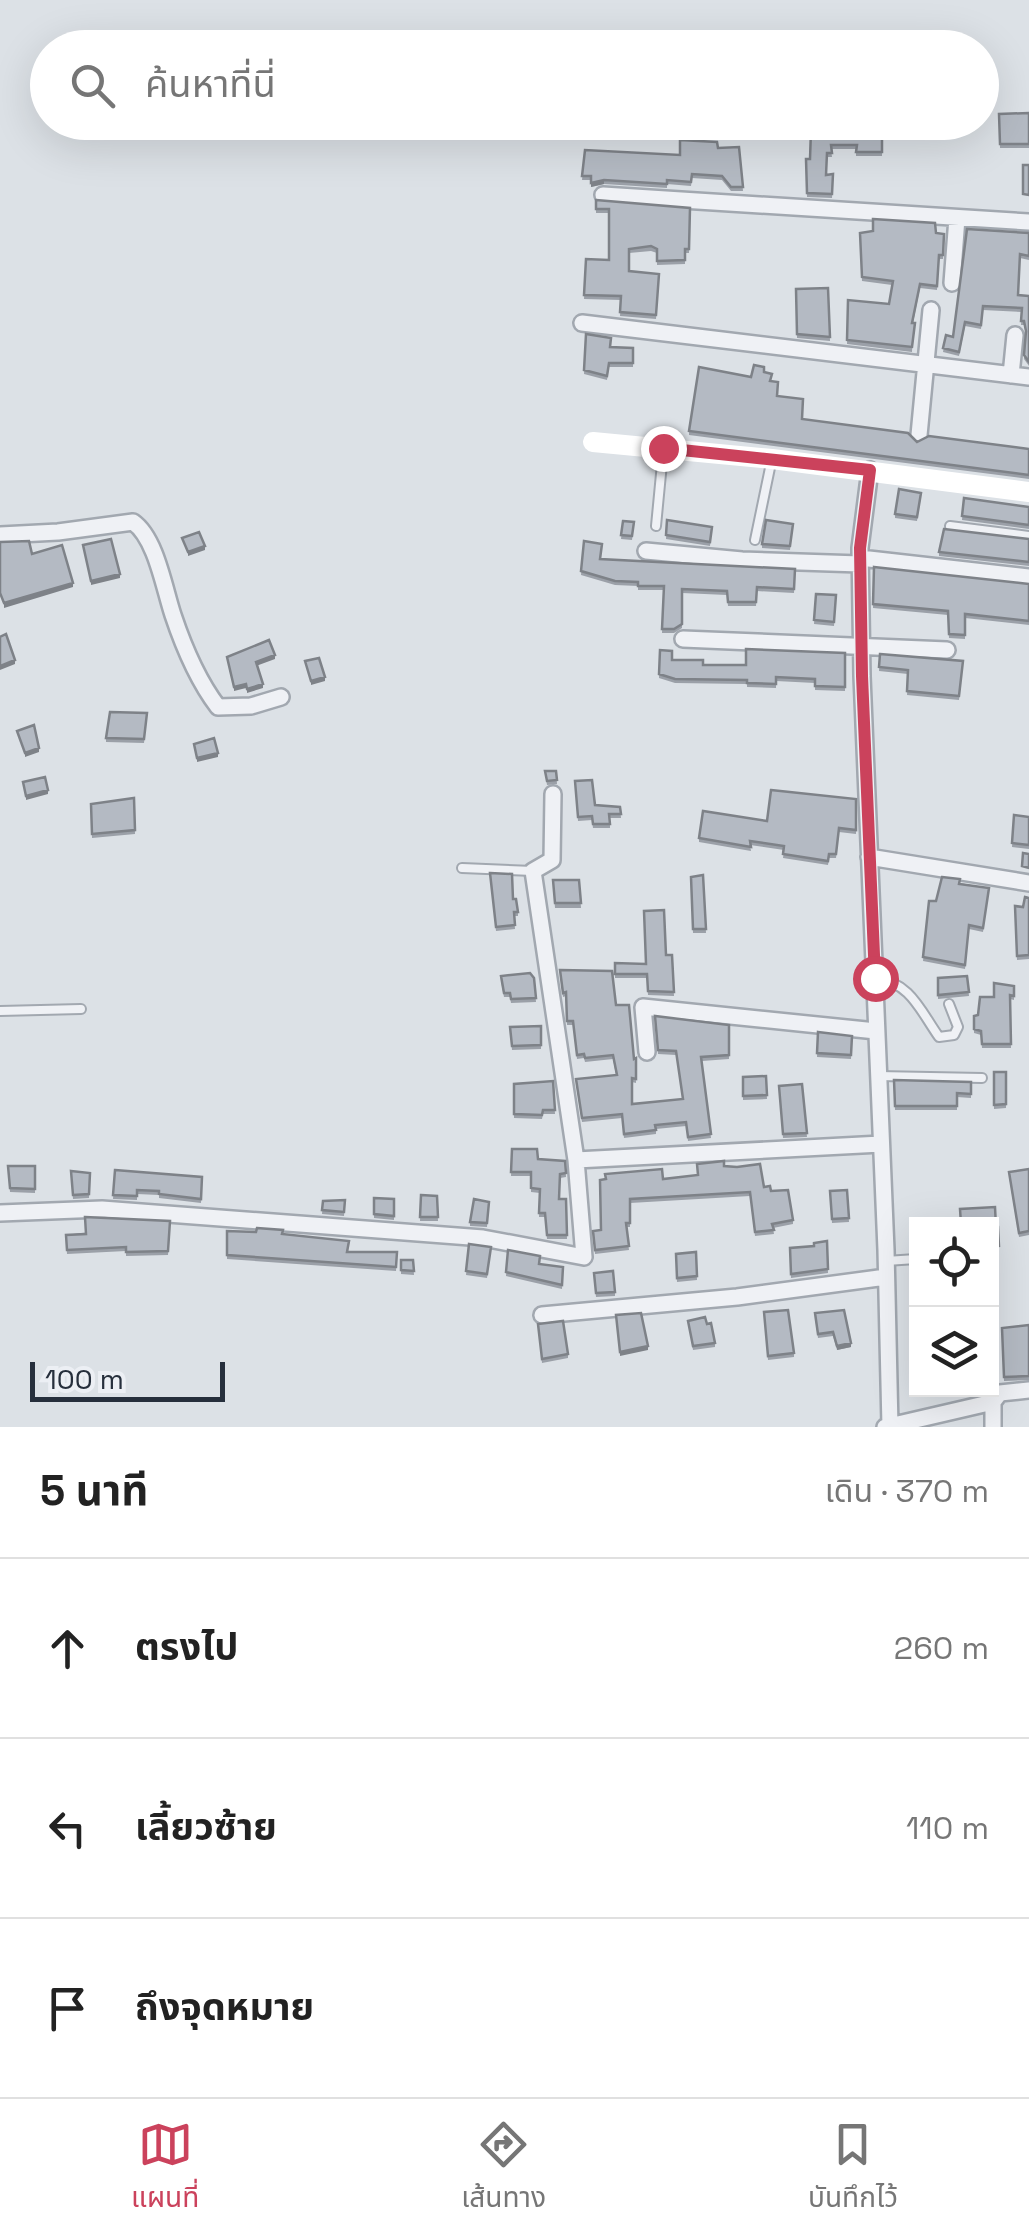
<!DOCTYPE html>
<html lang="th">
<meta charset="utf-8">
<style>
:root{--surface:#fff;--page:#f6f6f6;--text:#222;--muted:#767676;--line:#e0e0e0;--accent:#cb425c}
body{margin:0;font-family:"Space Grotesk","Noto Sans Thai",sans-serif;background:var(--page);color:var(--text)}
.controls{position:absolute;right:30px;bottom:30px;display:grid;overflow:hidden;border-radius:0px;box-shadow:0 10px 40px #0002}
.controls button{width:90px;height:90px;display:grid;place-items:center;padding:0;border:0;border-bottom:2px solid var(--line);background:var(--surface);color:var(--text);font:50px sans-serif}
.scale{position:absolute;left:30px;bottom:25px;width:195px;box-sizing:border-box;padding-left:10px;border:5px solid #262f3c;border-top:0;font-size:28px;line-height:35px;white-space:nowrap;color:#262f3c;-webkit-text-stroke:8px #eceff4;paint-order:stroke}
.stop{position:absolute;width:30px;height:30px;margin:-22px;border:8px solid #cb425c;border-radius:50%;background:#fff}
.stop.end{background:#cb425c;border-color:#fff;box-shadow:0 2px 10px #0008}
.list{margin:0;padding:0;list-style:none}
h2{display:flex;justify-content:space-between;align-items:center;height:130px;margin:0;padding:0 40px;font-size:42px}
h2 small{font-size:32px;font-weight:400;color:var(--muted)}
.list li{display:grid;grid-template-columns:65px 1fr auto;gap:30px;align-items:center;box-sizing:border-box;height:180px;padding:0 40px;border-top:2px solid var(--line)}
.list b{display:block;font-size:38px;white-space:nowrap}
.list em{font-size:32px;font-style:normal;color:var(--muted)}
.icon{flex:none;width:55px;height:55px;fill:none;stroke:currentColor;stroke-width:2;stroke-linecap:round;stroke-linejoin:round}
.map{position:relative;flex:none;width:1029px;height:1427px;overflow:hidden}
.search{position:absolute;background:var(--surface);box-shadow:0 10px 40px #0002;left:30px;right:30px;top:30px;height:110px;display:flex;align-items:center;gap:25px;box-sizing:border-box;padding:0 35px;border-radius:55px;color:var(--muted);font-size:38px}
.sheet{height:670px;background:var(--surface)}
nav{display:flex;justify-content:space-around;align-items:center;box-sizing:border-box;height:140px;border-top:2px solid var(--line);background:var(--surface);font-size:28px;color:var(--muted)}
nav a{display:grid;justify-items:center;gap:5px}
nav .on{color:var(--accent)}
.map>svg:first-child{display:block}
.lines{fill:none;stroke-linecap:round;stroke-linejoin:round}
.lane-casing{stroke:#a2a8b0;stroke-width:12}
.street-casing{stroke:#a2a8b0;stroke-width:20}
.lane{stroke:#eff1f5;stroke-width:8}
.street{stroke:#eff1f5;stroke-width:15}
.secondary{stroke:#fff;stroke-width:20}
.wall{fill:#9ba0a8}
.shaded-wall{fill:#7e8288}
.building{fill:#b4bac3;stroke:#7e8288;stroke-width:2.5}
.route{stroke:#cb425c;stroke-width:12}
</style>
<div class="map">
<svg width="1029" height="1427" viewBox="0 0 1029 1427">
<rect width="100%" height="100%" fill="#dce1e6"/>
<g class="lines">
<defs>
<path id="lane" d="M656 526 663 453
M950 526 1029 536
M755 540 771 463
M462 868 533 871
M875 978C910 982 920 1010 939 1037L954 1035 958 1027 949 1004
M0 1011 81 1009
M878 1076 982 1078
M886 1261 916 1259"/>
<path id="street" d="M603 195 1029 222
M952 283 957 218
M582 323 1029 377
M1011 375 1015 335
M919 435 931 310
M870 470 860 548 862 676 886 1250 890 1427
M0 535 58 532 133 522C156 538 164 588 173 615 183 645 199 682 218 707L251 706 281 697
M646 551 742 560 860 564
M860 558 1029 577
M683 639 947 650
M553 794 552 860 533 871 576 1160
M869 857 1029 883
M647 1052 643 1007 876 1031
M0 1213 102 1209 483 1238 584 1257 576 1160 881 1144
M542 1315 737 1297 886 1277
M993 1402V1427
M885 1427 993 1402 1000 1393 1029 1390"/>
</defs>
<use href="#lane" class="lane-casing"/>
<use href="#street" class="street-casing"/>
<use href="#lane" class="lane"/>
<use href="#street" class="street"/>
<path class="secondary" d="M593 442 772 459 1029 492"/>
</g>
<path class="wall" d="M1029 113V148H1000L999 114Z
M882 129V156H856V149H831L832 157H827L826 175 833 174 832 198 807 197 806 159H810L811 130Z
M739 147 743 191H731L722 180 692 178 691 186 667 184V188L604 184 591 187V180H582L585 150 680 155 718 148Z
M596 200 690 208 689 253H685V264L657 265V253L651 251 629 253V271L659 274 656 319 620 316 621 300 584 299 586 259 609 260V213H596Z
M860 233 944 234 943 259H939L937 290 920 288 913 323 912 352 847 344 848 300 889 304 892 285 862 281Z
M1029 233V260L1020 258 1018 295 1029 296V366L1024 359 1026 334 1024 325H1021L1022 312 983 310 981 329 965 326 959 356 943 352 946 335 953 337Z
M828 288 830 341 797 338 796 289Z
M586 334 611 347 633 348V367H609L607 380 584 374Z
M764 371 771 381 777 396 802 419 917 442 1029 449V479L689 435V431L751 377Z
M921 497 917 521 895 518V514Z
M964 498 1029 507V529L962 520Z
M667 520 712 527 710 546 666 539Z
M623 521 634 522 632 540 621 539Z
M793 524 790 550 762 548V544Z
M1029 539V566L939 556V552Z
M584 541 600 559 795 569 794 593 757 591 756 606H728L727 595 682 593V628L674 633H662L664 590H638V586L615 585 581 575Z
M874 567 1029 584V625L965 618V639L949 638 948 615 873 608Z
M816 594 836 595 834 626 814 624Z
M660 650 672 660 703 665H746L845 653V691L815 690V683L776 681V688L747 687V684L675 683 659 678Z
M880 654 963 661 959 700 907 695 908 674 879 671Z
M147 713 144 743 106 742V738Z
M545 771H556L557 784 547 785Z
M575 781 595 805 620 807 621 818H610V828H593L592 820 578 821Z
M134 798 135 834 92 838 91 804Z
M1014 815 1029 817V849L1012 847Z
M767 821 856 830V834L839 832 836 858H829L828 865 783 858 784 850 750 845 751 851 699 842V838Z
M490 873 513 899 518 912V916H514L515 929 496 931Z
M703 875 706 933H693L691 877Z
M553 880H579L581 908H555Z
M960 883 989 888 983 932 969 929 965 969 923 961 929 901H936Z
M1029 898V959L1017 960 1015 906 1023 907Z
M666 955H672L674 996 648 995 647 978H615V963L646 964Z
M560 974 616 1005 634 1059 636 1058V1083L632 1082V1104L683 1099 676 1055 658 1054 655 1016 729 1025V1059L702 1061 711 1138 688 1141 686 1126 656 1129V1134L624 1138 622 1118 582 1122 576 1083 616 1075 613 1059 585 1062 584 1058 577 1059 573 1025H567L566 996 563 997Z
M967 976 969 996 938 999V978Z
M534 978 536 1002 511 1003 510 997H504L501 981Z
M1014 986V1000L1010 999 1011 1048H982L981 1035 974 1033V1016L978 1015 994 997Z
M541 1026V1049L512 1050 510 1027Z
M818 1032 852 1036 851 1059 817 1057Z
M994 1072H1006V1108L994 1109Z
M766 1076 767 1099 743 1100V1077Z
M894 1080 971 1082V1098L957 1097V1110H895Z
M553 1081 555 1114H543L542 1119 514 1118V1084Z
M802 1084 807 1137 783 1138 779 1086Z
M512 1149 538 1159 565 1161 566 1177 560 1178V1199H566L567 1239H547L545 1217H539L540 1193 531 1192V1176H511Z
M8 1166H35V1193L10 1192Z
M724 1166 771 1191 793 1220V1224L773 1228 774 1234 755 1236 750 1196 630 1203V1227H626L629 1250 595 1254 593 1231 601 1230 600 1180 663 1179 698 1175Z
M1029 1169V1235L1019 1237 1009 1176Z
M115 1170 202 1177 201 1203 159 1198V1195L137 1194V1200L113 1199Z
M71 1171 90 1173 89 1198 73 1199Z
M847 1190 849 1222 832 1223 830 1191Z
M421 1195 437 1196 438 1221H420Z
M374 1198 394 1199V1220L374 1218Z
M345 1200 344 1216 322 1214 323 1201Z
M489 1202 487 1227 470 1226V1222Z
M170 1221 168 1255 126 1256V1251L67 1254 66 1235Z
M992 1224 998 1227 999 1250 992 1251 995 1304H992Z
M227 1231 283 1234 348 1252H397L396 1271 227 1259Z
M827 1241 828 1273 791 1278 790 1248 814 1246Z
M469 1244 491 1247 487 1278 466 1275Z
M508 1250 540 1264 563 1267 562 1289 506 1276Z
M696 1252 697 1280 677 1282 676 1254Z
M401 1260H413L414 1275 401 1274Z
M594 1273 615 1292V1296L596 1297Z
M764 1312 794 1353V1357L768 1360Z
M815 1317 851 1347 837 1350 833 1336 818 1338Z
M688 1321 715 1343V1347L693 1350Z
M538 1324 568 1354V1358L542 1363Z
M1029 1325V1380L1004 1381 1002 1328Z"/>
<path class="shaded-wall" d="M604 180V184L591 187V183Z
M205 546V550L188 556V552Z
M120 574V578L91 585V581Z
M73 583V587L4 608V603Z
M275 655V659L256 666V662Z
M15 660V664L0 670V666Z
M325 677V681L311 685V681Z
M246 684V688L234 691V687Z
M263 684V688L247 693V689Z
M39 748V752L25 757V753Z
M218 753V757L197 762V758Z
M48 790V794L26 800V796Z
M851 1343V1347L837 1350V1346Z
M648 1346V1350L620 1356V1352Z"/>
<path class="building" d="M1029 113V144H1000L999 114Z
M832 126 882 129V152H856L857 145H831L832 153H827L826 175 833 174 832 194 807 193 806 159H810L811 130H832Z
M680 140 717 142 718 148 739 147 743 187H731L722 176 692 174 691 182 667 180V184L604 180 591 183V176H582L585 150 680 155Z
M1023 165H1029V195L1023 194Z
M596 200 690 208 689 249H685V260L657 261V249L651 246 629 249V271L659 274 656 315 620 312 621 296 584 295 586 259 609 260V209H596Z
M873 219 935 223 936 233 944 234 943 255H939L937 286 920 284 912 323H915L912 347 847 340 848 300 889 304 893 281 862 277 860 233 873 231Z
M967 229 1029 233V256L1020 254 1018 295 1029 296V362L1024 355 1026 331 1024 321H1021L1022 308 983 306 981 325 965 322 959 352 943 348 946 335 953 337Z
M828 288 830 337 797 334 796 289Z
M586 334 611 338 610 347 633 348V363H609L607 376 584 370Z
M754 365 764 367V372L772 374 770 381 778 382 777 396 803 399 802 419 908 433 917 442 929 436 1029 449V475L689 431 699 367 751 377Z
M899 489 921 493 917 517 895 514Z
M964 498 1029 507V525L962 516Z
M667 520 712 527 710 542 666 535Z
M766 520 793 524 790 546 762 544Z
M623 521 634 522 632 536 621 535Z
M944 529 1029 539V562L939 552Z
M199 532 205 546 188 552 182 538Z
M111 539 120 574 91 581 83 545Z
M29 541 32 554 62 545 73 583 4 603 0 593V542Z
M584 541 602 544 600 559 795 569 794 589 757 587 756 602H728L727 591 682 589V624L674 629H662L664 586H638V582L615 581 581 571Z
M874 567 1029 584V621L965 614V635L949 634 948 611 873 604Z
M816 594 836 595 834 622 814 620Z
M6 634 15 660 0 666V637Z
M269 640 275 655 256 662 263 684 247 689 246 684 234 687 227 657Z
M746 649 845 653V687L815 686V679L776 677V684L747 683V680L675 679 659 674 660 650 672 651V660H703V665H746Z
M880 654 963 661 959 696 907 691 908 670 879 667Z
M319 658 325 677 311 681 305 661Z
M110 712 147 713 144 739 106 738Z
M34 725 39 748 25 753 17 731Z
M214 738 218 753 197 758 194 744Z
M545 771H556L557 780 547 781Z
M45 777 48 790 26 796 23 782Z
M592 780 595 805 620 807 621 814H609L610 824H593L592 816 578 817 575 781Z
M771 790 856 799V830L839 828 836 854H829L828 861 783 854 784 846 750 841 751 847 699 838 703 811 767 821Z
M134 798 135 830 92 834 91 804Z
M1014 815 1029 817V845L1012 843Z
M1023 853 1029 854V868L1022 866Z
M490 873 512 874 513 899H516L518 912H514L515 925 496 927Z
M703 875 706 929H693L691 877Z
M942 877 960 879 959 884 989 888 983 928 969 925 965 965 923 957 929 901H936Z
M553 880H579L581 903H555Z
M1025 897 1029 898V955L1017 956 1015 906 1023 907Z
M664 910 666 955H672L674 992 648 991 647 974H615V963L646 964 644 911Z
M560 970 612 971 616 1005H629L634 1059 636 1058V1079L632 1078V1104L683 1099 676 1051 658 1050 655 1016 729 1025V1055L701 1057 711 1134 688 1137 686 1122 655 1125 656 1130 624 1134 622 1114 582 1118 576 1079 617 1075 613 1055 585 1058 584 1054 577 1055 573 1021H567L566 992 563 993Z
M530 973 534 978 536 998 511 999 510 993H504L501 976Z
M967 976 969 992 938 995V978Z
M994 983 1014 986V996L1010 995 1011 1044H982L981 1031 974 1029V1016L978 1015 980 997H994Z
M541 1026V1045L512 1046 510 1027Z
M818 1032 852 1036 851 1055 817 1053Z
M994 1072H1006V1104L994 1105Z
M766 1076 767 1095 743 1096V1077Z
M894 1080 971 1082V1094L957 1093V1106H895Z
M553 1081 555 1110H543L542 1115 514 1114V1084Z
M802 1084 807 1133 783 1134 779 1086Z
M512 1149H537L538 1159 565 1161 566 1173 560 1174 559 1199H566L567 1235H547L545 1213H539L540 1189 531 1188V1172H511Z
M724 1161V1166L737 1167 760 1164 764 1187 770 1186 771 1191 788 1190 793 1220 772 1224 774 1230 755 1232 750 1192 630 1199V1223H626L629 1246 595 1250 593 1231 601 1230 600 1180 606 1179 605 1174 662 1169 663 1179 698 1175 697 1164Z
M8 1166H35V1189L10 1188Z
M1029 1169V1231L1019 1233 1009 1172Z
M115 1170 202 1177 201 1199 159 1194V1191L137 1190V1196L113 1195Z
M71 1171 90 1173 89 1194 73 1195Z
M847 1190 849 1218 832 1219 830 1191Z
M421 1195 437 1196 438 1217H420Z
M374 1198 394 1199V1216L374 1214Z
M474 1199 489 1202 487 1223 470 1222Z
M345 1200 344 1212 322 1210 323 1201Z
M995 1207 996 1227H998L999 1246 992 1247 995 1300H992V1224H961L960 1209Z
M85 1217 170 1221 168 1251 126 1252V1247L67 1250 66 1235 86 1234Z
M257 1228 283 1230 282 1234 349 1241 347 1252H397L396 1267 227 1255V1231L256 1232Z
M827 1241 828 1269 791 1274 790 1248 814 1246V1243Z
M469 1244 491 1247 487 1274 466 1271Z
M508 1250 540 1256 539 1264 563 1267 562 1285 506 1272Z
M696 1252 697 1276 677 1278 676 1254Z
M401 1260H413L414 1271 401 1270Z
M613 1271 615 1292 596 1293 594 1273Z
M788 1310 794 1353 768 1356 764 1312Z
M844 1310 851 1343 837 1346 833 1332 818 1334 815 1313Z
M641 1313 648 1346 620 1352 616 1315Z
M705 1317 707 1324 711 1323 715 1343 693 1346 688 1321Z
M563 1321 568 1354 542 1359 538 1324Z
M1029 1325V1376L1004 1377 1002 1328Z"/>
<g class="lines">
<path class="route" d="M663 448 870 470 860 548 862 676 875 978"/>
</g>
</svg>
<div class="controls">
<button><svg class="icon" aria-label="locate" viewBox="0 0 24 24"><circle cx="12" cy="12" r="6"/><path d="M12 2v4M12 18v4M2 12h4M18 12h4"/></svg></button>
<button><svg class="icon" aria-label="layers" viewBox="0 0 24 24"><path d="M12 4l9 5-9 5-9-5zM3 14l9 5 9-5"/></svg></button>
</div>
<div class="scale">100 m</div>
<div class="stop" style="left:875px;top:978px"></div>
<div class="stop end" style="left:663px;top:448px"></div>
<div class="search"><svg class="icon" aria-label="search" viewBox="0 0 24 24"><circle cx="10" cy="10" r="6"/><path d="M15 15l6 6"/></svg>ค้นหาที่นี่</div>
</div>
<section class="sheet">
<h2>5 นาที<small>เดิน · 370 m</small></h2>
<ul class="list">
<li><svg class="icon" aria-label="ahead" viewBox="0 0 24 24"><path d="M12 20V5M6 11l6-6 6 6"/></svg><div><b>ตรงไป</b></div><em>260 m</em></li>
<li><svg class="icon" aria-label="left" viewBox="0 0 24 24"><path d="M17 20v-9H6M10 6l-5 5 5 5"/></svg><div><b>เลี้ยวซ้าย</b></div><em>110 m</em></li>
<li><svg class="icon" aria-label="arrive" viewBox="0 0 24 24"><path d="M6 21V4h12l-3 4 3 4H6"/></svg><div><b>ถึงจุดหมาย</b></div></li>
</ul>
</section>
<nav>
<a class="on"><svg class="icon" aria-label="map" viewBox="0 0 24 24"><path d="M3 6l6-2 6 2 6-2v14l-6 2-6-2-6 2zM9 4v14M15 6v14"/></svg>แผนที่</a>
<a><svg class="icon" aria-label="directions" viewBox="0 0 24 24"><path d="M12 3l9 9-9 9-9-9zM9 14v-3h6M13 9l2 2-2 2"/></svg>เส้นทาง</a>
<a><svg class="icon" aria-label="saved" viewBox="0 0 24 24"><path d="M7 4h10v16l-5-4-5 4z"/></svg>บันทึกไว้</a>
</nav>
